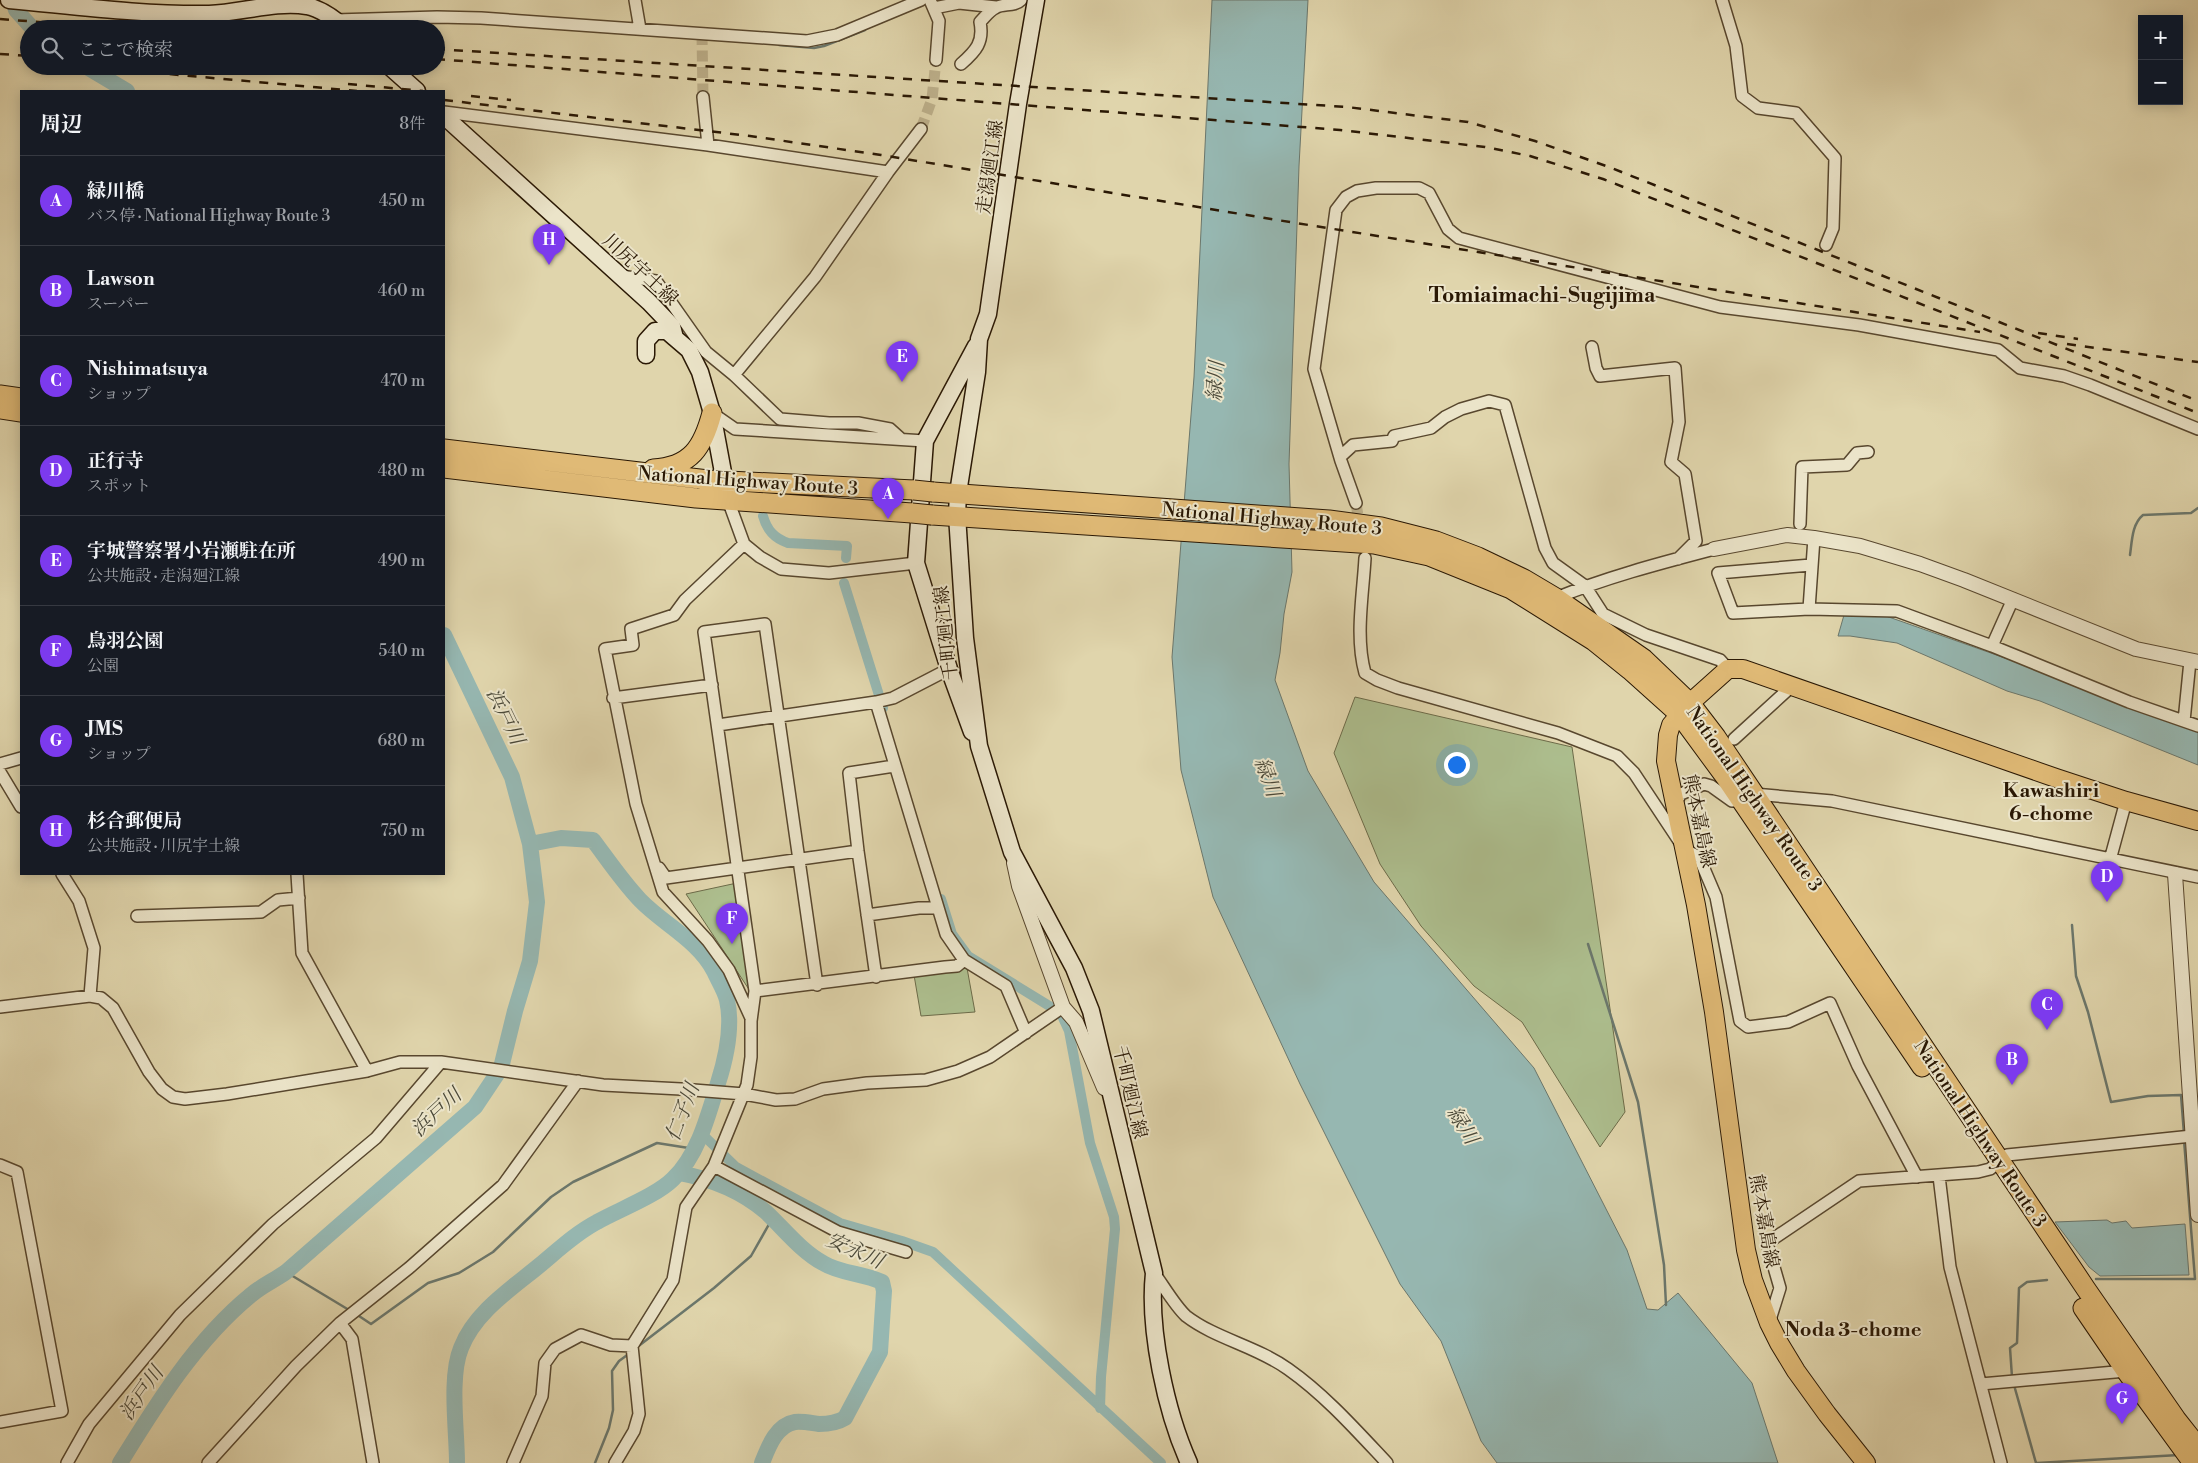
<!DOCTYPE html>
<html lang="ja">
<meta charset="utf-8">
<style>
:root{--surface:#171b24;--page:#242831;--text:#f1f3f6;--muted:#9ea1a6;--line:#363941;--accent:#7c3aed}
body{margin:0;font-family:"Libre Bodoni","Noto Serif JP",serif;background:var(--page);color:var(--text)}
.controls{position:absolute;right:15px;top:15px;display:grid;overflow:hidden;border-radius:0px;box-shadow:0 2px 12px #0003}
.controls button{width:45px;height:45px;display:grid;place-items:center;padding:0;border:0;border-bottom:1px solid var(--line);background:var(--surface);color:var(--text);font:25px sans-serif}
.you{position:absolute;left:1456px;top:764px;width:18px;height:18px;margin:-12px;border:4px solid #fff;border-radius:50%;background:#1a73e8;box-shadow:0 0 0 8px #1a73e833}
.badge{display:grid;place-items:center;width:32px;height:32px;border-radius:50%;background:var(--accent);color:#fff;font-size:16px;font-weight:700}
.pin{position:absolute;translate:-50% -41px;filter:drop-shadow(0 1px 2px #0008)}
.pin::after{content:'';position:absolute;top:26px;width:18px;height:15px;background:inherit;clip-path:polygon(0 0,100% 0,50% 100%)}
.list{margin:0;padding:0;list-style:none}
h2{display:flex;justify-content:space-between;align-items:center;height:65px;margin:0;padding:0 20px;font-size:21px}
h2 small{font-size:16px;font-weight:400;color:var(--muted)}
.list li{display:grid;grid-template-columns:32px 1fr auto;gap:15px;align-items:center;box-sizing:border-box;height:90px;padding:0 20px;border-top:1px solid var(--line)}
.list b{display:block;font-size:19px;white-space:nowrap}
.list p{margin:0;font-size:16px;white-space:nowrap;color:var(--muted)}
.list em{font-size:16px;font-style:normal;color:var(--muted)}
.icon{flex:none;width:28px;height:28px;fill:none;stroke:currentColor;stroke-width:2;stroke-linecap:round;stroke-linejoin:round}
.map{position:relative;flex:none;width:2198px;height:1463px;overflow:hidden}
.search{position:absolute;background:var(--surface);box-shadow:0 2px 12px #0003;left:20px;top:20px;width:425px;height:55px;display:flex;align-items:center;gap:12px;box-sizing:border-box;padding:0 18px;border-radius:28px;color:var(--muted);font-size:19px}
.panel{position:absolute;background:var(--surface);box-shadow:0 2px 12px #0003;left:20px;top:90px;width:425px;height:785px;border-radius:0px}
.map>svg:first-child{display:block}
.green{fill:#adbe8e;stroke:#6c6b49}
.water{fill:#96b7b1;stroke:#6b776c}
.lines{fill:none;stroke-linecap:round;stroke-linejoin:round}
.stream{stroke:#6b776c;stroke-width:2.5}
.canal{stroke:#96b7b1;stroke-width:10}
.river{stroke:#96b7b1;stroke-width:16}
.minor-tunnel{stroke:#bcaf8a;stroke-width:11;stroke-dasharray:11 5.5;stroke-linecap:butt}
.minor-casing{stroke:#58472e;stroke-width:14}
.tertiary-casing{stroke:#58472e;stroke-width:16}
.secondary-casing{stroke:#2a1804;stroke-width:19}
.primary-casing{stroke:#2a1804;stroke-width:20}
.trunk-casing{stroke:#2a1804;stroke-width:21}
.minor{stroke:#ebe4c9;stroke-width:11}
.tertiary{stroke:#ebe4c9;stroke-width:14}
.secondary{stroke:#ebe4c9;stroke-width:16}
.primary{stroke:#e0ba76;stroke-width:18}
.trunk{stroke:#e0ba76;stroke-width:19}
.rail{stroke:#2a1804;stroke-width:2.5;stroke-dasharray:9 9;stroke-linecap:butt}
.trunk-bridge-casing{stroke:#2a1804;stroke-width:21;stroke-linecap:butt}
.trunk-bridge{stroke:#e0ba76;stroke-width:19}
.labels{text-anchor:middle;stroke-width:4;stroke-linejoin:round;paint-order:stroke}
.street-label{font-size:19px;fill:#2a1804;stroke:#ebe4c9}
.water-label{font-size:20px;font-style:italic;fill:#4a4838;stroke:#ebe4c9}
.neighbourhood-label{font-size:20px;font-weight:bold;fill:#2a1804;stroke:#ebe4c9}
.quarter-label{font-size:21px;font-weight:bold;fill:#2a1804;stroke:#ebe4c9}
</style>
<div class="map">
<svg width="2198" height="1463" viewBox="0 0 2198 1463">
<rect width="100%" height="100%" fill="#e0d5ac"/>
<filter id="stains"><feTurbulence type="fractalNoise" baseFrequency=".004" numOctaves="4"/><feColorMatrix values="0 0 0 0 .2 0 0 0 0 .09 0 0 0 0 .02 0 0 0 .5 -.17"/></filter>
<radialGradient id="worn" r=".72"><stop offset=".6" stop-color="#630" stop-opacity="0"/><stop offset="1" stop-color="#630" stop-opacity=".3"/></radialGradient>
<path class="green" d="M1355 697 1572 747 1625 1112 1600 1147 1522 1022 1474 986 1421 926 1380 864 1334 753Z
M737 883 752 994 686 894Z
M967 968 975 1012 921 1016 914 975Z"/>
<path class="water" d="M1212 0H1308L1299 166 1289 464 1292 572 1284 614 1280 653 1275 680 1308 771 1374 882 1534 1068 1627 1250 1647 1309 1658 1310 1678 1293 1752 1383 1778 1463H1497L1481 1441 1441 1341 1400 1284 1300 1084 1213 897 1181 770 1172 657 1194 377Z
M1844 615 1886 616 2039 670 2198 732V765L2040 701 2007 691 1897 643 1850 636H1838Z
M2107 1220 2112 1223 2126 1221 2132 1228 2185 1224 2189 1275 2100 1276 2089 1267 2055 1222Z"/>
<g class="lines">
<path class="stream" d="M779 45 814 48 824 46 865 30
M2130 555C2132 541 2132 524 2143 515L2191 513 2198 508
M2072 925 2076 976 2088 1012 2111 1102 2148 1096 2181 1095 2184 1134
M1588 944 1638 1102 1664 1265 1666 1305
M286 1272 349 1310
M2096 1279H2195L2184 1140
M356 1314 371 1324 428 1283 459 1273 493 1252 551 1197 573 1182 657 1143 695 1149
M636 1348 714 1288 751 1256 772 1219
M2012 1377 2010 1348 2017 1343 2019 1288 2027 1282 2047 1280
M2014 1385 2036 1463
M595 1463 609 1428 613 1410 612 1371 619 1361 630 1353
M2037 1463 2179 1455"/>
<path class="canal" d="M763 516C767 530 774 538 788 543L847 546 846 558
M844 583 883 708
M941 899 952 934 968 956 1051 1007
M1063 1018 1069 1031 1090 1143 1114 1217 1115 1229 1101 1377 1100 1408
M701 1133 736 1167 840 1223 902 1241 933 1252 1161 1463"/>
<path class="river" d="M13 0 16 10 33 29
M85 66 127 91
M679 1173C712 1179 740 1190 766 1212 784 1229 801 1251 823 1263 841 1274 863 1273 882 1282L884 1291 880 1352 845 1418C837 1423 828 1424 819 1424 811 1423 802 1421 795 1422 776 1425 768 1448 762 1463
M120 1463C157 1403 196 1340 251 1295 261 1286 275 1280 286 1272L475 1107 501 1068 515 1011 530 961 537 902 530 844 512 777 444 635
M457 1463C457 1431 449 1377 461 1348 475 1312 511 1289 540 1265 558 1250 576 1233 597 1222 618 1210 656 1196 673 1179 698 1155 708 1116 718 1083 726 1058 733 1027 727 1000 725 991 718 980 714 971 698 940 663 924 640 900 622 881 608 860 593 840L561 838 530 844"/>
<path class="minor-tunnel" d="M702 34 703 97
M921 129 932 99 936 60
M1356 503 1360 529"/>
<defs>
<path id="minor" d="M635 0 640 29
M930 0 939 21 936 60
M1722 0 1736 46 1742 96 1758 108 1796 113 1835 158 1833 228 1826 245
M934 8 959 3 996 7
M335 20 437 17 481 18 807 41 837 35 921 0
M961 64C976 51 984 42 980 22 985 17 989 11 995 8 1003 3 1014 7 1021 0
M703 97 708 145
M444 112 708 145 888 172
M621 276 656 281 706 352 734 375 780 419 829 423H858L890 429 900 438
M1592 347 1596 368 1600 376 1675 368 1679 422 1671 462 1685 474 1696 541 1678 559
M734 375 815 277 888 172 921 129
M712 413 735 429 925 441
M1340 457 1353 445 1392 441 1394 436 1431 428 1445 417 1461 409 1489 401 1505 405 1545 548 1553 563 1585 586 1603 614 1646 635 1720 660 1728 669
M728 500 744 544 760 557 781 569 829 573 916 563
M1356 503 1341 461 1314 369 1336 210 1346 197 1357 191 1376 188H1419L1429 193 1448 229 1459 238 1720 307 1859 325 1998 350 2020 368 2064 376 2090 385 2198 429
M1800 524 1802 467 1847 465 1857 453 1868 452
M744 544 685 600 674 615 631 629 633 645 605 649 636 804 663 892 708 941 729 970 751 1018
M1365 558C1363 595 1355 637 1365 673L1377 680 1398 688 1558 733 1617 756 1634 773 1685 850 1699 857 1716 897 1740 1021 1748 1027 1788 1022 1830 1003 1858 1066 1917 1177
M1811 565 1718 573 1733 613 1809 609 1897 611 1992 646 2129 702 2198 726
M1556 598C1607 577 1661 563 1714 549
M1809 609 1814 538
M1992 646 2013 599
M613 698 712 685
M876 702 946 934 964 960 1006 986 1026 1033
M2184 721 2190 661
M718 725 876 702 893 698 949 669
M1734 739 1792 686
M0 764 21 758
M0 772 21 807
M1675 803 1681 794 1704 784 1711 786 1732 801 1740 800 1754 794 1832 801 2198 877
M2110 860 2126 801
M659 868 666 878 858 851
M62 874 79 901 94 948 90 996
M297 874 302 953 367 1071
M867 915 919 908H938
M137 916 261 912 278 900 299 898
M876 977 858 851 849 773 894 766
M755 991 945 967 957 966 964 960
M0 1007 90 996 101 998 113 1008 149 1072 162 1089 173 1097 185 1099 227 1094 367 1071 400 1062H441L603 1085 681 1089 744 1094 776 1100 795 1099 823 1089 867 1083 926 1080 958 1071 990 1057 1063 1007
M0 1165 17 1172 62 1411 0 1422
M714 1166 838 1232 906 1252
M1939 1176 1950 1267 2001 1463
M1154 1273C1163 1285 1175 1306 1186 1316 1216 1339 1256 1346 1288 1369 1325 1395 1356 1430 1387 1463
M340 1323 352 1339 373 1463
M1769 1323 1780 1288 1767 1243 1859 1181 1978 1172 1990 1169 2007 1155 2192 1136
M1981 1384 2126 1371
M67 1463 89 1424 180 1315 273 1224 376 1138 441 1062
M208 1463 296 1366 340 1323 409 1268 503 1185 578 1081
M513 1463 542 1396 545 1363 555 1349 581 1335 611 1345 632 1346
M615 1463 634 1431 639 1414 632 1346 673 1280 686 1207 714 1166 747 1085 751 1057V1021L755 991 704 632 765 624 817 985"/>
<path id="tertiary" d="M1714 549 1787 535 1814 538 1860 546 1920 564 1964 580 2136 649 2198 662
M1014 863 1019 886 1063 1007 1076 1022 1104 1088
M2175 874 2198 1215"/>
<path id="secondary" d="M9 0C75 6 143 15 209 14 241 13 275 1 307 6 321 9 336 20 346 29
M1036 0 1018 104 988 314 979 339 977 372 958 493 957 515 965 638 979 746 1012 852 1074 968 1091 1011 1154 1273C1148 1329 1166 1412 1189 1463
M389 66 417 91
M444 116 649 302 672 326 675 338 689 350 700 372 712 413 727 494
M646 355V341L655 331H667L675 338
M972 732 949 669 916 563 925 441 976 346"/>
<path id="primary" d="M1866 1463 1827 1414 1796 1371 1779 1343 1769 1323 1753 1280 1746 1250 1714 1012 1696 905 1666 761 1668 735 1671 725 1690 703 1728 669H1743L2056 778 2126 801 2198 821"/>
<path id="trunk" d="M0 395 21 398
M0 409 21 412
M444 449 708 480 914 490
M444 468 696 498 912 513
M653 469C691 467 703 447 712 413
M933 492 1329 520 1381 527 1436 541 1478 557 1524 579 1556 598 1644 659 1690 703 1716 737 2086 1289 2176 1419 2198 1447
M932 515 1374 544 1429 556 1511 589 1594 641 1630 670 1679 714 1726 778 1922 1067
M2083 1308 2126 1371 2193 1463"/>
</defs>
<use href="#minor" class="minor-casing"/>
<use href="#tertiary" class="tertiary-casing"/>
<use href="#secondary" class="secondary-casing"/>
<use href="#primary" class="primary-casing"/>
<use href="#trunk" class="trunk-casing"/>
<use href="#minor" class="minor"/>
<use href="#tertiary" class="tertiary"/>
<use href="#secondary" class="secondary"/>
<use href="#primary" class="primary"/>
<use href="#trunk" class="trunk"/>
<path class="rail" d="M0 19 129 29
M436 49 1347 107 1468 122 1535 141 1609 167 2198 401
M0 54 29 56
M436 59 1340 130 1485 147 1530 156 1603 179 2198 413
M80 66 357 91
M348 84 423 91
M471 96 511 100
M444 100 750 136 881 155 1271 219 1980 332
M2038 333 2078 339
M2067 344 2198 362"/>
<defs>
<path id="trunk-bridge" d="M914 490 933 492
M912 513 932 515"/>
</defs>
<use href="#trunk-bridge" class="trunk-bridge-casing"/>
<use href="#trunk-bridge" class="trunk-bridge"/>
</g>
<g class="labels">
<g class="street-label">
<text transform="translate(989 167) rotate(-82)" y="7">走潟廻江線</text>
<text transform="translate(641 269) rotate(43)" y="7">川尻宇土線</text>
<text transform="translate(748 480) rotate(4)" y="7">National Highway Route 3</text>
<text transform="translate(1272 518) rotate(5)" y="7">National Highway Route 3</text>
<text transform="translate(945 633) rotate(-96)" y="7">千町廻江線</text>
<text transform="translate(1755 798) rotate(55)" y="7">National Highway Route 3</text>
<text transform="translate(1700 821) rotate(78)" y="7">熊本嘉島線</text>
<text transform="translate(1131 1092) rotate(77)" y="7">千町廻江線</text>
<text transform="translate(1981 1133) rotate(56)" y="7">National Highway Route 3</text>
<text transform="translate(1765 1221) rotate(80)" y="7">熊本嘉島線</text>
</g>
<g class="water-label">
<text transform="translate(1215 381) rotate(-86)" y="7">緑川</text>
<text transform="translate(506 716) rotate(64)" y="7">浜戸川</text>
<text transform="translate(1268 777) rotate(70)" y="7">緑川</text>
<text transform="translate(436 1112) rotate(-43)" y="7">浜戸川</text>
<text transform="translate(682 1112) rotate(-69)" y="7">仁子川</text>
<text transform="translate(1463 1125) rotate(58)" y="7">緑川</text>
<text transform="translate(855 1250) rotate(24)" y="7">安永川</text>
<text transform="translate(141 1393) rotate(-55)" y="7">浜戸川</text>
</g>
<g class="neighbourhood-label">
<text x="2051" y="797">Kawashiri<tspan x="2051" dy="23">6-chome</tspan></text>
<text x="1853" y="1336">Noda 3-chome</text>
</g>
<g class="quarter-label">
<text x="1542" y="302">Tomiaimachi-Sugijima</text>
</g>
</g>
<rect width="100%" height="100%" filter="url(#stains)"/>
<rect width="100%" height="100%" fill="url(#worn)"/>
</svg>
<div class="controls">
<button>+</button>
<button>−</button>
</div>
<div class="you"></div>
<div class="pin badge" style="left:888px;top:519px">A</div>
<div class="pin badge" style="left:2012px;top:1085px">B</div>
<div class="pin badge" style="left:2047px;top:1030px">C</div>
<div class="pin badge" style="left:2107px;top:902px">D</div>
<div class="pin badge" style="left:902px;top:382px">E</div>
<div class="pin badge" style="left:732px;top:944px">F</div>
<div class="pin badge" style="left:2122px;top:1424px">G</div>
<div class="pin badge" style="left:549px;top:265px">H</div>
<div class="search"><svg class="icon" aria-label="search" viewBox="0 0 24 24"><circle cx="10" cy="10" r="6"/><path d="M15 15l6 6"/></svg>ここで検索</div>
<section class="panel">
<h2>周辺<small>8件</small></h2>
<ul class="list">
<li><span class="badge">A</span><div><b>緑川橋</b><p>バス停 · National Highway Route 3</p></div><em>450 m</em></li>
<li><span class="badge">B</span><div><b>Lawson</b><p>スーパー</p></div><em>460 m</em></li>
<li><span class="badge">C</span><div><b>Nishimatsuya</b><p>ショップ</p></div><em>470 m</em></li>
<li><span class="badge">D</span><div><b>正行寺</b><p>スポット</p></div><em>480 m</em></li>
<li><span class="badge">E</span><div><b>宇城警察署小岩瀬駐在所</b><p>公共施設 · 走潟廻江線</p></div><em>490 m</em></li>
<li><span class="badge">F</span><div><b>鳥羽公園</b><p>公園</p></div><em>540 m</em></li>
<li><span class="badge">G</span><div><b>JMS</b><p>ショップ</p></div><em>680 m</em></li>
<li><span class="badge">H</span><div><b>杉合郵便局</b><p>公共施設 · 川尻宇土線</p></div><em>750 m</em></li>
</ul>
</section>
</div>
